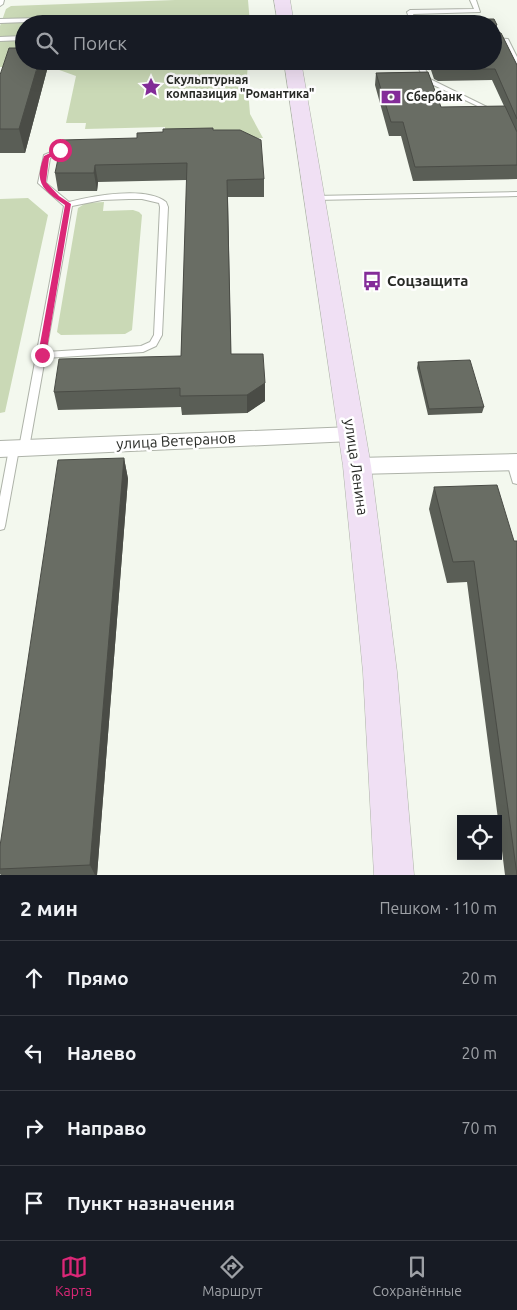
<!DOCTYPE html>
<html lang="ru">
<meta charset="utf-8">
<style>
:root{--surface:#171b24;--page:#20242c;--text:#f1f3f6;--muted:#9ea1a6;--line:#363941;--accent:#db2777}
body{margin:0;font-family:Ubuntu,sans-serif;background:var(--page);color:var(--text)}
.controls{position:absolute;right:15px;bottom:15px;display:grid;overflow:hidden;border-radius:0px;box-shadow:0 5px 20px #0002}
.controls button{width:45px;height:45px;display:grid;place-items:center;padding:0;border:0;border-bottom:1px solid var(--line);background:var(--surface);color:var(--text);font:25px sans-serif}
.stop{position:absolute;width:15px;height:15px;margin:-11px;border:4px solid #db2777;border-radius:50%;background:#fff}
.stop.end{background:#db2777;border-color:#fff;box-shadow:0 1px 5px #0008}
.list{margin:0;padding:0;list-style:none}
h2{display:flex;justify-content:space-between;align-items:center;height:65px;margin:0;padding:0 20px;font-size:21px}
h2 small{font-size:16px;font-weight:400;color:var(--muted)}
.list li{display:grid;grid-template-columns:32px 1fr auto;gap:15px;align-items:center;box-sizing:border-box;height:75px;padding:0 20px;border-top:1px solid var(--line)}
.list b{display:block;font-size:19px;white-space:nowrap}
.list em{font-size:16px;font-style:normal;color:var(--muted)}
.icon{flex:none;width:28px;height:28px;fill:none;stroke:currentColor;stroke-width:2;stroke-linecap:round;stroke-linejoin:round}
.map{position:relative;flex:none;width:517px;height:875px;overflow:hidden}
.search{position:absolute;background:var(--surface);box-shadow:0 5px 20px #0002;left:15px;right:15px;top:15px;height:55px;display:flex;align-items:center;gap:12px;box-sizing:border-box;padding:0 18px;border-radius:28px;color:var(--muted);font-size:19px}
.sheet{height:365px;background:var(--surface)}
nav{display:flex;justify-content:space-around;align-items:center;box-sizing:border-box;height:70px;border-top:1px solid var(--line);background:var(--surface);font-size:14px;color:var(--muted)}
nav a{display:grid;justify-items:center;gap:2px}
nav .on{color:var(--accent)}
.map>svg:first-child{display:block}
.green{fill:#cad9b6}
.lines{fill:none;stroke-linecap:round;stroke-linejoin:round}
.service-casing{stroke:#aeb3a9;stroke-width:2}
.minor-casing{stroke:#aeb3a9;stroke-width:2}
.secondary-casing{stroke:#aeb3a9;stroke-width:1}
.service{fill:#fff;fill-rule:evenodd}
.minor{fill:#fff;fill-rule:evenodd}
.secondary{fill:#f0e0f4;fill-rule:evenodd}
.wall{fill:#5a5e56}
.shaded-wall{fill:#4a4c46}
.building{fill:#696d64;stroke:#4a4c46}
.route{fill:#db2777}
.labels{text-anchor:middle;stroke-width:5;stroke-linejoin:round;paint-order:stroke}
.far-poi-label{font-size:12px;font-weight:bold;fill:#282a26;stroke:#fff;text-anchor:start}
.poi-label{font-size:15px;font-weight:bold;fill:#282a26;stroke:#fff;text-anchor:start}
.street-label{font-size:15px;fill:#282a26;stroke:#fff}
</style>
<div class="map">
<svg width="517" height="875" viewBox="0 0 517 875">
<rect width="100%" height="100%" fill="#f3f8ee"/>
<path class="green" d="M175 0H248L250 24H24V61H248L247 77 250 114 263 138 165 139V127L85 129 86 123H66L76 76 51 67H0V26L6 9 11 6Z
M28 198 48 215 5 412 0 413V199Z
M104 202 103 211 133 210 139 212 142 215 132 330 125 334 61 335 57 332 78 208 86 203Z"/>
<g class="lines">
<defs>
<path id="service" d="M0 0H4L3 4 0 6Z
M470 0H476L480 12 413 14 417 24H411L407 12 410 10 474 9Z
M82 17V19L80 20 0 23V19Z
M24 36V40L0 41V37Z
M493 38 508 39 517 57V65L514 63 504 42H493Z
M415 61H421L430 79 491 109 486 110 425 81Z
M74 148 76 149V151L61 152 50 158 46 183 69 202C93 196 145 186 166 202L168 207 162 335 156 346 143 352 45 358 29 448 28 451H20L19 448 64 206 38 183 44 155 58 149ZM129 199H142L159 203 160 207 154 335 150 342 141 346 46 352 72 206 102 200Z
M517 192V196L314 200 310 198 314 196Z
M14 445 18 446 19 449 5 526 4 529 0 530V497L9 449 10 446Z
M512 459 517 463V484L513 483 507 463 508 460Z"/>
<path id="minor" d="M352 427 359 429 362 434 359 439 352 441 0 457V441Z
M517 454V470L357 474 350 472 347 466 350 460 357 458Z"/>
<path id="secondary" d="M274 0H290L294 24H278Z
M284 61H301L371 466 397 672 414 875H374L363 672 343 466Z"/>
</defs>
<use href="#service" class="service-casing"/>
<use href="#minor" class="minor-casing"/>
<use href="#secondary" class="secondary-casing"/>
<use href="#service" class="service"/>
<use href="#minor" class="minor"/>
<use href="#secondary" class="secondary"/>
</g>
<path class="wall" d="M454 19H494L497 25 496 32 501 33 517 65V179L413 181 401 136H389L375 85 376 73 428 72 441 107 504 106 492 80 438 81 434 79 428 61H493V24H453Z
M47 70 25 153H0V75Z
M213 130 264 179V197H228L231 354 265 383V401L247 413 182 415 181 407 58 410 54 392 181 356 187 180 98 182 97 191H58L55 173 137 138 163 132Z
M418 362 484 407 482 413 428 415 417 368Z
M124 458 128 479 97 875H1L0 874V846Z
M434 487 514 541 517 875H505L498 819 467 582 447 583 429 509Z"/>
<path class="shaded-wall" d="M497 25 495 36H493L494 26Z
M39 61H46L47 70 25 153 19 129Z
M95 165 98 182 97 191 94 173Z
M265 383V401L247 413V395Z
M124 458 128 479 97 875H95L90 865Z"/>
<path class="building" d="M454 19H494L497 25 494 26V32L501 33 517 65V119L495 69H440L436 67 434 61H493V24H456Z
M9 48H24V61H39L19 129H0V75Z
M428 72 441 107 505 106 517 132V165L415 167 403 122H391L376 73Z
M213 128V130H240L261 140 264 179 227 180 231 354H263L265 383 247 395 180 396V388L54 392 59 359 181 356 187 163 95 165 94 173H55L62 140 137 138V133L163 132V129Z
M470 360 484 407 429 409 418 362Z
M124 458 90 865 0 869V846L58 460Z
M497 485 514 541H517V875L474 561 453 562 434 487Z"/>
<path class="route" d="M58 149 63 150 49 158 46 182 59 196 71 204 46 355 42 357 38 355 65 205C42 190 34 183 44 156Z"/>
<defs>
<symbol id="sight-bare" viewBox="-9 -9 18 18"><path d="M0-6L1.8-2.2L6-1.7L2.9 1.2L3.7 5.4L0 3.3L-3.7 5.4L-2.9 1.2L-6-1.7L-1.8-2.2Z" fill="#842c99" stroke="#fff" stroke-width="2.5" paint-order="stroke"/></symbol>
<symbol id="bank-bare" viewBox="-9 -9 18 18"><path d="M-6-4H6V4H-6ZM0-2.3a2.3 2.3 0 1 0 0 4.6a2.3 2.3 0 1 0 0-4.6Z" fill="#842c99" stroke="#fff" stroke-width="2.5" paint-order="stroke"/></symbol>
<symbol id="bus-bare" viewBox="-9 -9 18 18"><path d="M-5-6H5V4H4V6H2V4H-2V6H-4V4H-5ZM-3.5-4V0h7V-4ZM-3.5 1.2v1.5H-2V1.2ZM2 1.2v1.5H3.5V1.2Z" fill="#842c99" stroke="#fff" stroke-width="2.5" paint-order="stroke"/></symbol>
</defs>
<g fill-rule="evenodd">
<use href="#sight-bare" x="137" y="73" width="28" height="28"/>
<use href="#bank-bare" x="377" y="83" width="28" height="28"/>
<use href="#bus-bare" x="358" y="267" width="28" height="28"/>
</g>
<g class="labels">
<g class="far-poi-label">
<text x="166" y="84">Скульптурная<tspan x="166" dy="14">компазиция "Романтика"</tspan></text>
<text x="406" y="101">Сбербанк</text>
</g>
<g class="poi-label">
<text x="387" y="286">Соцзащита</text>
</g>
<g class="street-label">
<text transform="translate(176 441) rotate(-3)" y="5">улица Ветеранов</text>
<text transform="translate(356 467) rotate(82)" y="5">улица Ленина</text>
</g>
</g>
</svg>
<div class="controls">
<button><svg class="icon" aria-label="locate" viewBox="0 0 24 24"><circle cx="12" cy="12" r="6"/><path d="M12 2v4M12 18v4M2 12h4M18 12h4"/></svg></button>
</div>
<div class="stop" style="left:60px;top:150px"></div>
<div class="stop end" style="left:42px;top:355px"></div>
<div class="search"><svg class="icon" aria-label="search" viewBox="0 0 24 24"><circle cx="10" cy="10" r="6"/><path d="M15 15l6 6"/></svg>Поиск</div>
</div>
<section class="sheet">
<h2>2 мин<small>Пешком · 110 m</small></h2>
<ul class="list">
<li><svg class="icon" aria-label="ahead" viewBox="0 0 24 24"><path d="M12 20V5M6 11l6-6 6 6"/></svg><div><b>Прямо</b></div><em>20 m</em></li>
<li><svg class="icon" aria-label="left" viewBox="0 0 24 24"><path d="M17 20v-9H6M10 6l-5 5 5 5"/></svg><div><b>Налево</b></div><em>20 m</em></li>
<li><svg class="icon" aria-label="right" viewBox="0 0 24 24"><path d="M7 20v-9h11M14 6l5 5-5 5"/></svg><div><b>Направо</b></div><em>70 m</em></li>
<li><svg class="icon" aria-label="arrive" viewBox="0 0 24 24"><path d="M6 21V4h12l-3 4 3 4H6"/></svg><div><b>Пункт назначения</b></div></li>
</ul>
</section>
<nav>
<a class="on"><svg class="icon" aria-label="map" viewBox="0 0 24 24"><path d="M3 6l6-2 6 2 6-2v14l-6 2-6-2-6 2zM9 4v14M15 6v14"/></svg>Карта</a>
<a><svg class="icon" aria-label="directions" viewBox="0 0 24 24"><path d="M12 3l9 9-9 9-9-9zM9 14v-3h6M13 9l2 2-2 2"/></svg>Маршрут</a>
<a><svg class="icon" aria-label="saved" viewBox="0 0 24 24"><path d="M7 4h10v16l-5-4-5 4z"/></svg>Сохранённые</a>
</nav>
